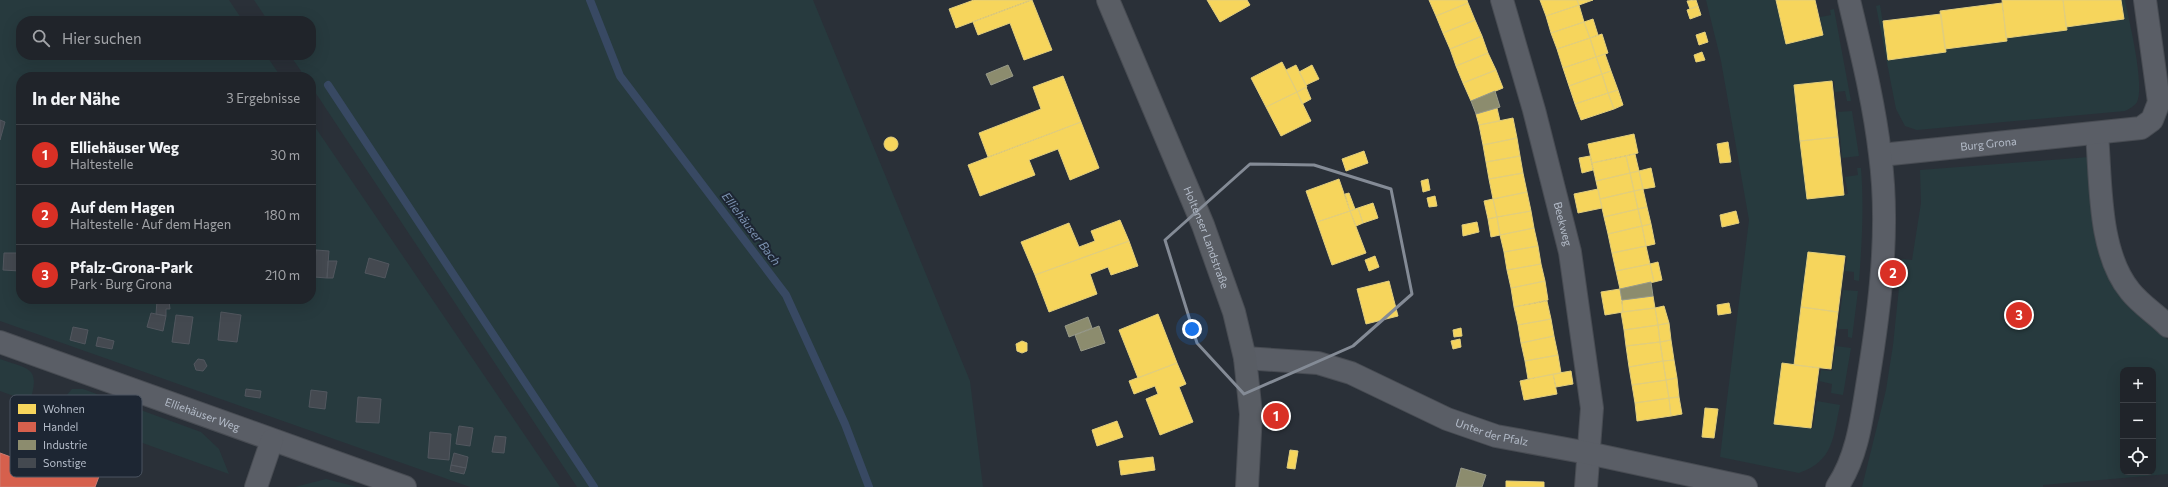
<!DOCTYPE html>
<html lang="de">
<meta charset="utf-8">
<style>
:root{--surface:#20242a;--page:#2d3036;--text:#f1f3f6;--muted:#a2a4a8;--line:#3d4147;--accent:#d93025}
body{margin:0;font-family:Commissioner,sans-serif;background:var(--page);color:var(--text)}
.controls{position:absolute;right:12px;bottom:12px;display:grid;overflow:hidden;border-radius:8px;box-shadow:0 4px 16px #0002}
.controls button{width:36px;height:36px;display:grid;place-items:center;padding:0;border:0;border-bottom:1px solid var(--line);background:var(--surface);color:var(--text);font:20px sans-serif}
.you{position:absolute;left:1192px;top:329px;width:14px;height:14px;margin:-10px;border:3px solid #fff;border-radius:50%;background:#1a73e8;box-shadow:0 0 0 6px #1a73e833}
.badge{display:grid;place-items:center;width:26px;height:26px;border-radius:50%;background:var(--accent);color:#fff;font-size:13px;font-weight:700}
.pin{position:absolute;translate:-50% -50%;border:2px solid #fff;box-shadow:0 1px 4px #0006}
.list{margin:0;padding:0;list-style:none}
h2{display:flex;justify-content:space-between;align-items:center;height:52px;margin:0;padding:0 16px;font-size:17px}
h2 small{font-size:13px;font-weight:400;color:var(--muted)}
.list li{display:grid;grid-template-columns:26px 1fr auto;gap:12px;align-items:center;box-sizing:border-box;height:60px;padding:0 16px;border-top:1px solid var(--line)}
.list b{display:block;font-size:15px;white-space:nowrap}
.list p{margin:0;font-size:13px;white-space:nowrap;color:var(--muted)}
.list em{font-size:13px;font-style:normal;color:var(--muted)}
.icon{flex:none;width:22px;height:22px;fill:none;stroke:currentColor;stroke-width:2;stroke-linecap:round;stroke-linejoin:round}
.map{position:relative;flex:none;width:2168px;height:487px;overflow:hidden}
.search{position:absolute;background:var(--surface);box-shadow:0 4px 16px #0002;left:16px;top:16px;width:300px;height:44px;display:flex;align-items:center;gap:10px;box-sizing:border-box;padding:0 14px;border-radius:16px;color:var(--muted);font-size:15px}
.panel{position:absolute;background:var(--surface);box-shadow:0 4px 16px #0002;left:16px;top:72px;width:300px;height:232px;border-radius:16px}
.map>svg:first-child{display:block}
.green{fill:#273a3e;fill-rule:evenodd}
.homes{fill:#f6d55c;stroke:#e2ce7d}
.shops{fill:#d6604d;stroke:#cc7c72}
.industry{fill:#8c8c6e;stroke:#989a89}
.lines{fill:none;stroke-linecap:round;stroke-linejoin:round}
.stream{stroke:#384963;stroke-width:8}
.building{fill:#444950;stroke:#52575f}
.street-casing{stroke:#484c53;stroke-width:24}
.secondary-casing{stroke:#484c53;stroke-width:24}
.street{stroke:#5a5e66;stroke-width:22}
.secondary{stroke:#595d64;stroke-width:22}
.marked{fill:none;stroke:#848b96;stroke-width:3;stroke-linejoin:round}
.labels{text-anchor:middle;stroke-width:4;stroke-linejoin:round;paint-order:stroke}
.street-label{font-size:11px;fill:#b4bcc9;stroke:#1d2633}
.water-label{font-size:12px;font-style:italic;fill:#7c92b1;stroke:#1d2633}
.key{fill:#1d2633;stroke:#4a5360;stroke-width:1}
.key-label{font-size:11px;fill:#b4bcc9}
</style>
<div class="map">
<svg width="2168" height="487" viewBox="0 0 2168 487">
<rect width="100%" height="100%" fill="#2a3038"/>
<path class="green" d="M0 0H229L243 21H21V55H266L281 77H21V299H311V121L560 487H470L0 321Z
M254 0H813L970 381 983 487H577L311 86V77H305L290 55H311V21H268Z
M1706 0H1776L1823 35 1820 17 1831 15 1830 10 1834 9 1851 101H1847L1845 91 1835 92 1834 81 1794 85 1807 198 1848 194 1845 177 1858 175 1857 168H1861C1864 205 1862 243 1859 281L1854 280V272L1845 271 1847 257 1808 252 1794 365 1774 423 1813 428 1817 401 1840 405C1833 437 1834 461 1799 473L1720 457 1749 220 1721 61Z
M2121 0H2125C2129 21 2145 85 2137 102 2135 106 2129 109 2125 111L1917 130 1905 126 1896 109 1876 6 1880 5 1889 60 1945 52V49L2007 41 2006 38 2066 27 2124 19Z
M1852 111 1859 156 1842 158 1838 112Z
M2089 157 2119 291 2168 340V474L2043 485V487H1862L1886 390 1893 345 1902 259 1912 260 1921 203 1920 170ZM2123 370H2153V472H2123Z
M1843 290 1858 291 1852 338 1848 337V329H1838Z
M1836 346 1851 348 1843 395 1831 393 1832 384 1819 381 1821 370 1832 371Z
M0 359C31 370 40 367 30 402L0 391Z
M72 389H83L201 432 219 449 229 474 59 413 65 397Z
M326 479 357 487H295Z"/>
<path class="homes" d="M974 0H1031L956 28 949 9Z
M1032 0 1052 50 1024 60 1010 23 978 35 973 22Z
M1207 0H1247L1250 5 1220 22Z
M1429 0H1467L1468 3 1436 16Z
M1540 0H1577L1579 5 1546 16Z
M1577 0H1593L1579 5Z
M1696 0 1698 6 1690 9 1687 1Z
M1776 0H1815L1823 35 1786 44Z
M2002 0H2063L2067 30 2006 38Z
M2063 0H2121L2124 19 2066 27Z
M1468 3 1475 20 1443 33 1436 16Z
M2002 3 2007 41 1945 49 1940 11Z
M1579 5 1584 22 1551 33 1546 16Z
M1698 6 1701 15 1690 19 1687 10Z
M1941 14 1946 52 1888 60 1883 21Z
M1593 19 1598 35 1590 38 1584 22Z
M1475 20 1482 36 1450 49 1443 33Z
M1584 22 1590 38 1557 49 1551 33Z
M1705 32 1708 42 1699 45 1696 35Z
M1602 34 1608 53 1596 57 1590 38Z
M1482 36 1488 53 1456 66 1450 49Z
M1590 38 1596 57 1563 68 1557 49Z
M1702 52 1705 60 1696 62 1694 55Z
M1488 53 1496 70 1463 83 1456 66Z
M1605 54 1611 71 1602 74 1596 57Z
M1596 57 1602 74 1569 86 1563 68Z
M1282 62 1297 92 1266 107 1251 78Z
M1296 65 1307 87 1297 92 1286 70Z
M1312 65 1319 79 1306 85 1299 72Z
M1496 70 1503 88 1471 101 1463 83Z
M1611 71 1618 90 1608 93 1602 74Z
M1602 74 1608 93 1575 104 1569 86Z
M1063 76 1081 122 988 157 979 133 1041 109 1033 87Z
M1832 81 1838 137 1800 141 1794 85Z
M1306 87 1311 99 1302 104 1297 92Z
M1618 90 1623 105 1614 109 1608 93Z
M1297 92 1311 121 1281 136 1266 107Z
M1608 93 1614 109 1581 120 1575 104Z
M1497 108 1500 121 1479 125 1476 114Z
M1513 118 1517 138 1483 145 1479 125Z
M1081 122 1099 168 1070 180 1058 149 1029 160 1035 175 980 196 968 165Z
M1634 134 1638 153 1592 163 1588 144Z
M884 144a7 7 0 1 1 14 0a7 7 0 1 1-14 0Z
M1838 137 1844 195 1807 199 1800 141Z
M1517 138 1520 156 1486 162 1483 145Z
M1728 142 1731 162 1720 163 1717 144Z
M1364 151 1368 163 1346 171 1342 159Z
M1635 154 1639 171 1630 173 1626 156Z
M1520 156 1523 173 1489 179 1486 162Z
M1590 156 1593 170 1582 173 1579 158Z
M1626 156 1630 173 1596 181 1592 163Z
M1651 168 1655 187 1643 189 1639 171Z
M1639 171 1643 189 1634 191 1630 173Z
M1523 173 1527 192 1493 199 1489 179Z
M1630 173 1634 191 1600 199 1596 181Z
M1339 179 1350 211 1317 222 1306 191Z
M1428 179 1430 190 1423 192 1421 181Z
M1598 189 1602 208 1578 213 1574 194Z
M1643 189 1647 207 1638 209 1634 191Z
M1634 191 1638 209 1604 217 1600 199Z
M1527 192 1531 211 1497 217 1493 199Z
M1349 193 1355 209 1350 211 1345 194Z
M1435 196 1437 206 1429 207 1427 198Z
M1493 199 1497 217 1488 219 1484 201Z
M1373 203 1378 218 1363 223 1358 208Z
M1647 207 1651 224 1642 226 1638 209Z
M1358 208 1363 223 1356 226 1350 211Z
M1638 209 1642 226 1608 234 1604 217Z
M1350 211 1366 253 1332 265 1317 222Z
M1531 211 1534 228 1500 235 1497 217Z
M1736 211 1739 223 1722 227 1720 215Z
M1497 217 1500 235 1491 237 1488 219Z
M1120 220 1129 241 1035 275 1021 242 1069 223 1079 247 1095 241 1091 231Z
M1477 222 1479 232 1463 236 1462 225Z
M1651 224 1655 244 1646 246 1642 226Z
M1642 226 1646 246 1612 253 1608 234Z
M1534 228 1538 246 1504 252 1500 235Z
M1129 241 1138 266 1111 275 1108 267 1090 274 1097 294 1049 312 1035 275Z
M1538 246 1541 264 1507 270 1504 252Z
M1646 246 1650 264 1616 271 1612 253Z
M1808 252 1845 256 1838 312 1801 307Z
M1375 256 1379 267 1369 271 1365 260Z
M1658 262 1662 280 1654 282 1650 264Z
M1541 264 1545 281 1511 288 1507 270Z
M1650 264 1654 282 1620 289 1616 271Z
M1389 281 1398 316 1366 324 1357 289Z
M1545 281 1548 300 1514 307 1511 288Z
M1620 289 1623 312 1605 315 1601 292Z
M1653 296 1655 308 1623 312 1622 300Z
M1547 301 1551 319 1518 325 1514 307Z
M1729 303 1731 313 1718 315 1717 305Z
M1664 306 1669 323 1658 325 1655 308Z
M1801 307 1838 312 1831 369 1794 365Z
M1655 308 1658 325 1624 330 1621 312Z
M1158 314 1177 363 1138 378 1119 330Z
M1551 319 1554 336 1521 343 1518 325Z
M1669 323 1671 340 1660 342 1658 325Z
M1658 325 1660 342 1626 346 1624 330Z
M1461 328 1462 336 1454 337 1453 330Z
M1554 336 1558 355 1525 361 1521 343Z
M1460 339 1461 347 1453 349 1451 341Z
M1671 340 1674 360 1663 361 1660 342Z
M1022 341 1027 343V351L1022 353 1017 351 1016 344Z
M1660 342 1663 361 1629 367 1626 346Z
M1558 355 1561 373 1528 379 1525 361Z
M1674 360 1677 378 1666 380 1663 361Z
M1663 361 1666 380 1632 385 1629 367Z
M1177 363 1186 384 1179 387 1193 422 1160 435 1146 399 1158 394 1155 386 1134 394 1129 381Z
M1782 363 1819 368 1811 428 1774 424Z
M1571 371 1573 384 1556 387 1553 374Z
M1553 374 1557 394 1524 400 1520 381Z
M1677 378 1679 397 1669 398 1666 380Z
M1666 380 1669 398 1635 403 1632 385Z
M1679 397 1682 414 1671 416 1669 398Z
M1669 398 1671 416 1637 421 1635 403Z
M1705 408 1718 409 1714 438 1702 437Z
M1117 421 1123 437 1097 446 1092 430Z
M1290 450 1298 451 1295 469 1287 468Z
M1153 457 1155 470 1121 475 1119 461Z
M1506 481 1544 482V487H1506Z"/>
<path class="shops" d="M47 451 101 471 95 487H0V453L41 468Z"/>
<path class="industry" d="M1008 65 1013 76 991 85 986 74Z
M1495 91 1500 107 1476 114 1471 101Z
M1651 282 1653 296 1622 300 1620 289Z
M1088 317 1092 328 1069 337 1065 326Z
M1099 326 1105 343 1081 351 1075 335Z
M1461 468 1486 475 1482 487H1456Z"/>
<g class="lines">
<path class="stream" d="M590 0 620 76 786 295 845 424 869 487
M328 85 594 487"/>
</g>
<path class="building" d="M0 120 5 122 0 140Z
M316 250 329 251 327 278 314 277Z
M4 253H21L20 271 3 270Z
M369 258 389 264 385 278 365 273Z
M328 261H337L333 278H327Z
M157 301H169L170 309H166V316L156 314Z
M221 312 241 315 237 342 218 340Z
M151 313 166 316 163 331 147 327Z
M176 315 193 317 189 344 172 342Z
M73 327 88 330 85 344 70 340Z
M98 337 114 341 112 349 96 346Z
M198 359 204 360 207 366 203 371 196 370 194 364Z
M246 389 261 391 260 398 245 396Z
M311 390 327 392 325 409 309 407Z
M358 397 381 399 379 423 356 422Z
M459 426 473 428 470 446 456 444Z
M430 432 451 434 449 460 428 458Z
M495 436 506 437 504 453 492 452Z
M454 453 468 457 466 468 451 465Z
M451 465 466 468 464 474 450 471Z"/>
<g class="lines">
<defs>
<g id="street">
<path id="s1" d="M1502 0 1534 110 1570 252 1592 408 1586 487"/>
<path d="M2097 134C2101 182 2098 252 2130 291 2140 304 2156 314 2168 326"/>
<path id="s2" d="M1881 155 2141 128 2152 120 2159 102 2145 0"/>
<path id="s3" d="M0 342 405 487"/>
<path id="s4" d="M1245 358 1318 363 1351 373 1447 419 1496 436 1588 453 1746 487"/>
<path d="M256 487 272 440"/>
<path d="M1837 487C1858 456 1862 416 1868 380 1880 307 1890 228 1880 154 1874 102 1861 51 1849 0"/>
</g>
<g id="secondary">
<path id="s5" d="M1108 0 1203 225 1234 312 1245 358 1251 414 1247 487"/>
</g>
</defs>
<use href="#street" class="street-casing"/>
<use href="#secondary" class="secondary-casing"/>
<use href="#street" class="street"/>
<use href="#secondary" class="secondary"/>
</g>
<path class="marked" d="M1250 164 1314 165 1391 189 1412 294 1353 346 1244 394 1197 343 1165 240Z"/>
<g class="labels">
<g class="street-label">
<text dy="4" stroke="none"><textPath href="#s2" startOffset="108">Burg Grona</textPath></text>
<text dy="4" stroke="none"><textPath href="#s1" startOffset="232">Beekweg</textPath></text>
<text dy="4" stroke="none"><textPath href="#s5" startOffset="257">Holtenser Landstraße</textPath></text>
<text dy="4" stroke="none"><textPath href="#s3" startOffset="215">Elliehäuser Weg</textPath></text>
<text dy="4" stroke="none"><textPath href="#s4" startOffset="261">Unter der Pfalz</textPath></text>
</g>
<g class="water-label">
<text transform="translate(751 229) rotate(53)" y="4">Elliehäuser Bach</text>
</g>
</g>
<rect x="10" y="395" width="132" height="82" rx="6" class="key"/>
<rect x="18" y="404" width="18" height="10" fill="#f6d55c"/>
<rect x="18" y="422" width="18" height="10" fill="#d6604d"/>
<rect x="18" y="440" width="18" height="10" fill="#8c8c6e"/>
<rect x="18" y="458" width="18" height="10" fill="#444950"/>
<g class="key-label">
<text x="43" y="413">Wohnen</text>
<text x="43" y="431">Handel</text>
<text x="43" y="449">Industrie</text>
<text x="43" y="467">Sonstige</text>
</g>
</svg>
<div class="controls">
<button>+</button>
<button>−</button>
<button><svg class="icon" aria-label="locate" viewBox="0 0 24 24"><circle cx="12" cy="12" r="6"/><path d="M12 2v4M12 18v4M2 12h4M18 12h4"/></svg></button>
</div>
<div class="you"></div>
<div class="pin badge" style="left:1276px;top:416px">1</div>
<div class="pin badge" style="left:1893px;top:273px">2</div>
<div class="pin badge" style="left:2019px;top:315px">3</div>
<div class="search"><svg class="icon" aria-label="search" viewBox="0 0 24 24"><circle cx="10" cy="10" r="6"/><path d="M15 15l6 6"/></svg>Hier suchen</div>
<section class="panel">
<h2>In der Nähe<small>3 Ergebnisse</small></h2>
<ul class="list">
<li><span class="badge">1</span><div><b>Elliehäuser Weg</b><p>Haltestelle</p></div><em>30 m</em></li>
<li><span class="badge">2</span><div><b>Auf dem Hagen</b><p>Haltestelle · Auf dem Hagen</p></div><em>180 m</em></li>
<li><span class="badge">3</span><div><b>Pfalz-Grona-Park</b><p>Park · Burg Grona</p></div><em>210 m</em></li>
</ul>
</section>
</div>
